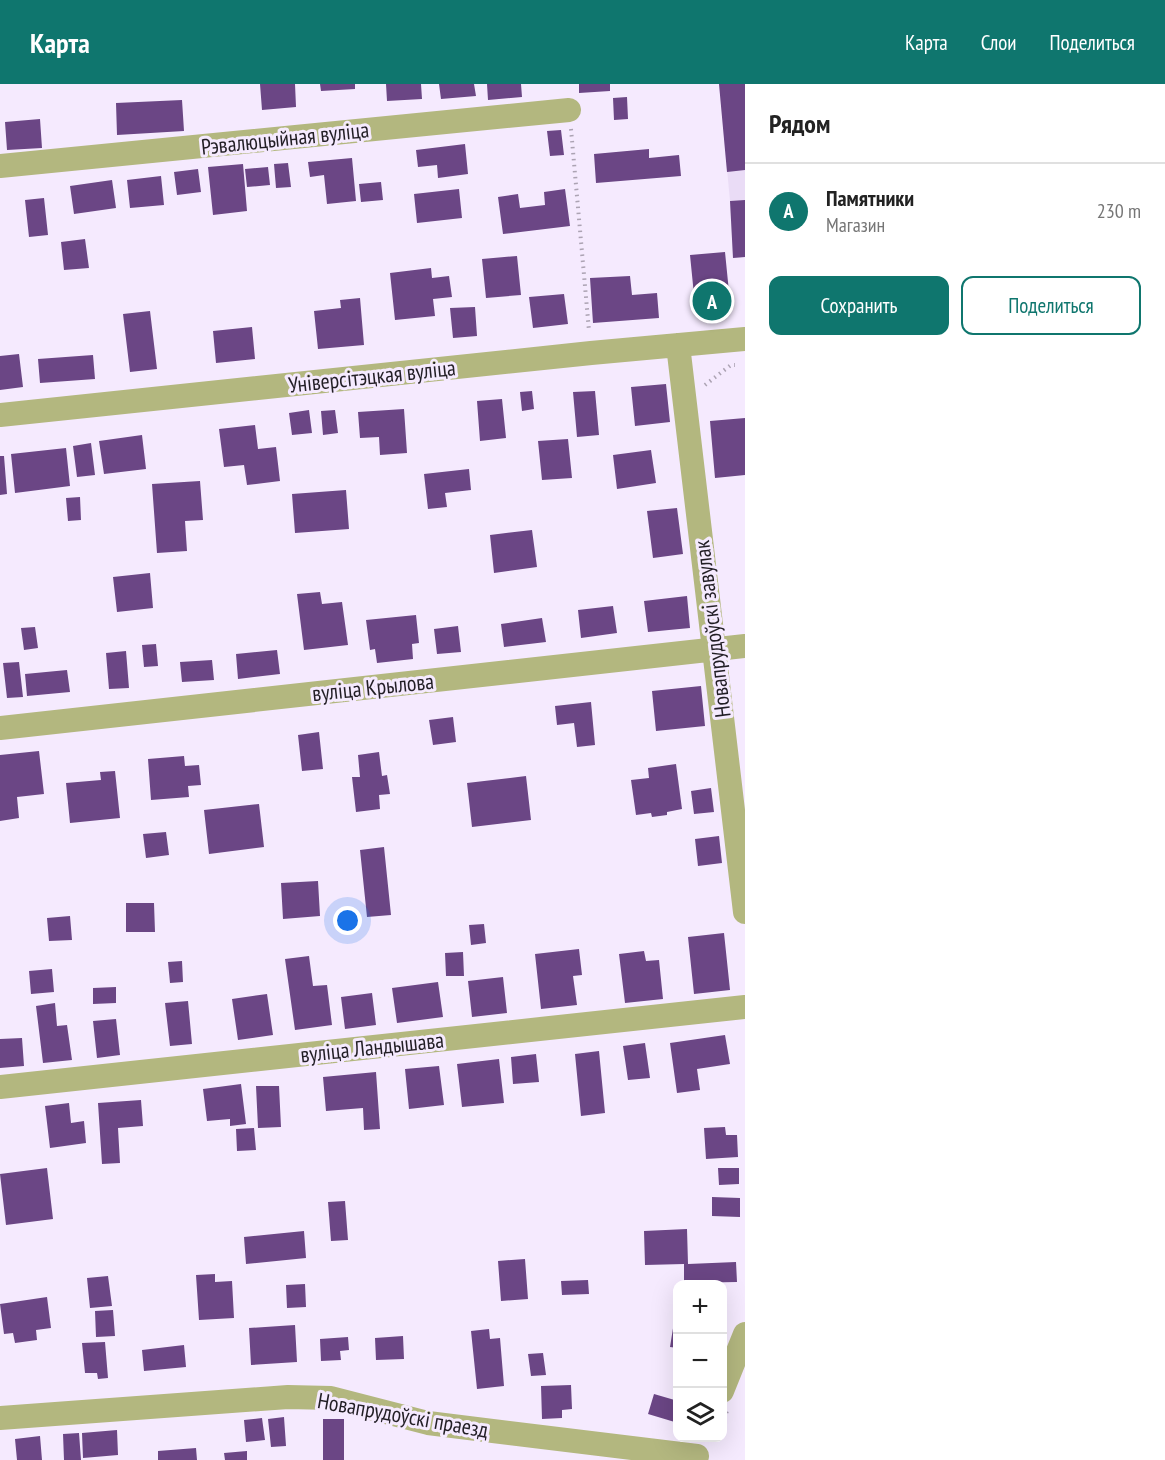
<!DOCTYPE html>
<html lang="ru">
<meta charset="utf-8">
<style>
:root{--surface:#fff;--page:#f2f2f2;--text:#222;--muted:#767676;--line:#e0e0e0;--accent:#0f766e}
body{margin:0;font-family:"PT Sans Narrow",sans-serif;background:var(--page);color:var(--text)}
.controls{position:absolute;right:18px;bottom:18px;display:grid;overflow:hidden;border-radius:12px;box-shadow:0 6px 24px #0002}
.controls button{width:54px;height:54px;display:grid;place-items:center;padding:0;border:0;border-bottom:2px solid var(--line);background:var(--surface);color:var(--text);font:30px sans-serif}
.you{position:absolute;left:348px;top:837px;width:21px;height:21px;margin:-15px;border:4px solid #fff;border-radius:50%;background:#1a73e8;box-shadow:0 0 0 9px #1a73e833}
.badge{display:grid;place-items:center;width:39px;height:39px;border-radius:50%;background:var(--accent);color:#fff;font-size:20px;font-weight:700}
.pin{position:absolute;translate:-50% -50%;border:3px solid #fff;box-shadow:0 2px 6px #0006}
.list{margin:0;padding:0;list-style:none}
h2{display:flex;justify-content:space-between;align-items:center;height:78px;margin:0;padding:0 24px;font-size:26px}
h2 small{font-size:20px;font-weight:400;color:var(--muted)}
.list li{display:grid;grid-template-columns:39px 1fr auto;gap:18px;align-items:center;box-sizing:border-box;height:96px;padding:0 24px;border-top:2px solid var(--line)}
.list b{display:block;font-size:22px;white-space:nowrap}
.list p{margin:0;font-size:20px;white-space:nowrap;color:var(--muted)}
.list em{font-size:20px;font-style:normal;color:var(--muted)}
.actions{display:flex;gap:12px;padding:18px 24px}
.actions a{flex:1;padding:14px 0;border:2px solid var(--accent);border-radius:12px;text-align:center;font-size:21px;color:var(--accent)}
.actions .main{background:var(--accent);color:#fff}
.icon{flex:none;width:33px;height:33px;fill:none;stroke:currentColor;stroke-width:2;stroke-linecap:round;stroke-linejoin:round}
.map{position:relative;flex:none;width:745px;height:1376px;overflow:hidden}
header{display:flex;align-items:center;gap:36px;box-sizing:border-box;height:84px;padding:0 30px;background:var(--accent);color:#fff}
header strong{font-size:28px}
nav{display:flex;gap:33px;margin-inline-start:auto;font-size:21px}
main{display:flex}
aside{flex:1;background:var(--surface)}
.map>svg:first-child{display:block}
.built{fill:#eadcf6}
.building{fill:#6b4685}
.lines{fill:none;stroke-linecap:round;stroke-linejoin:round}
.path{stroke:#aca3b3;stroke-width:4;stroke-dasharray:1.5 4.5;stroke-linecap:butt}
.street{stroke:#b3b77f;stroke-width:24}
.labels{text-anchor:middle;stroke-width:6;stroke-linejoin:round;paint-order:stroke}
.street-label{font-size:22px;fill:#221e25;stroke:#f5eafe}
</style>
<header>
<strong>Карта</strong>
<nav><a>Карта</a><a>Слои</a><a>Поделиться</a></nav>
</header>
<main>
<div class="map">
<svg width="745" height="1376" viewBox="0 0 745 1376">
<rect width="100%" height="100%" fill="#f5eafe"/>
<path class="built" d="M719 0H745V173L733 174 730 117Z"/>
<path class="building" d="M260 0H295L296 23 262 26Z
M320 0H355V5L321 7Z
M386 0H421L422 15 387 17Z
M439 0H474L476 12 441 15Z
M487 0H521L522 13 488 16Z
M579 0H610V7L579 9Z
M719 0H745V86L727 88Z
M627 13 628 35 614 36 613 14Z
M182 16 184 47 117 51 116 19Z
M40 35 42 64 7 66 5 38Z
M561 46 564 71 550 72 547 47Z
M465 60 468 90 438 94 437 81 418 83 416 66Z
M649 65V74L679 71 681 92 596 99 594 70Z
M352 74 356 117 327 120 324 91 310 93 308 78Z
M288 79 291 103 276 104 274 80Z
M243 80 247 127 213 131 208 83Z
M268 83 270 101 247 103 245 85Z
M198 85 201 108 177 111 174 88Z
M161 92 164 121 130 124 127 96Z
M112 96 116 124 74 130 70 102Z
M381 98 383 116 361 118 359 100Z
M459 105 462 134 417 139 414 110Z
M565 105 570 142 503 150 498 113 518 110 520 124 545 121 544 108Z
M44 114 48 151 29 153 25 116Z
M745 116V173L733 174 730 117Z
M85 155 89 184 64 186 61 158Z
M725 168 731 228 696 231 690 171Z
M517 172 521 211 486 214 482 175Z
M431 184 432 194 449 192 452 213 433 215 435 232 395 236 390 189Z
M630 192 632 211 657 209 659 234 593 239 590 194Z
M564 210 568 240 533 244 529 213Z
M360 214 364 261 318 265 314 227 341 224 340 216Z
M475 223 477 252 453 254 450 224Z
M150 227 157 285 130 288 123 230Z
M252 243 255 275 216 279 213 247Z
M19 270 23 303 0 306V272Z
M93 271 95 295 40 299 38 275Z
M666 300 670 338 635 342 631 303Z
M532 307 534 325 522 327 520 308Z
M595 307 599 351 577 353 573 308Z
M502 315 506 354 480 357 477 317Z
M404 325 407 369 380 371 379 353 360 354 358 328Z
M309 326 312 349 292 351 289 329Z
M335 326 338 349 323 351 321 327Z
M745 334V391L715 394 710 337Z
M255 341 258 365 276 363 280 397 247 401 244 381 224 383 219 345Z
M142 351 146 385 104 390 99 357Z
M568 355 572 394 542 396 538 357Z
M91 359 95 391 77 393 73 362Z
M66 364 70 402 15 409 11 370Z
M651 366 656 399 617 405 613 371Z
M0 372H4L7 410 0 411Z
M469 385 471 406 445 409 447 423 428 425 424 390Z
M200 397 203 436 185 437 187 467 157 469 152 400Z
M346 406 349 445 295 449 292 410Z
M80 413 81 436 68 437 66 414Z
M677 424 683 470 653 474 647 427Z
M532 446 537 483 494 489 490 451Z
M150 489 153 524 117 528 113 493Z
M320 508 322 520 342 518 348 561 304 566 297 510Z
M687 512 690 544 648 548 644 517Z
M613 522 617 549 581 554 578 526Z
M416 531 419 559 412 560 413 575 377 579 375 565 370 566 366 536Z
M542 534 546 558 504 563 501 540Z
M458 542 461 568 437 570 434 545Z
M35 543 38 564 24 566 21 544Z
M156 560 158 582 144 583 142 561Z
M277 566 280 590 238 595 236 570Z
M126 567 129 604 109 605 106 569Z
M212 576 214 596 182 598 180 578Z
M19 578 23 613 7 614 3 579Z
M67 586 70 608 27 612 25 590Z
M701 602 705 642 656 647 652 607Z
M591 618 595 661 577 663 574 639 557 641 555 622Z
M453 633 456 658 433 661 429 636Z
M319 648 323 685 302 687 298 651Z
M39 667 44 710 17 713 19 734 0 737V671Z
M379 668 382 692 387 691 390 710 379 711 380 725 356 728 352 693H360L358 671Z
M184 672 185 682 199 681 201 701 188 702 189 713 151 716 148 675Z
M676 680 682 725 667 728V731L652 733 651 729 636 731 631 696 649 694 648 684Z
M115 687 120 734 70 739 66 699 101 696 100 688Z
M526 692 531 736 472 743 467 699Z
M711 704 714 728 694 730 691 707Z
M259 720 264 763 209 770 204 726Z
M166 748 169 771 146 774 143 750Z
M719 752 722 779 698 782 695 755Z
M384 763 391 831 367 833 360 766Z
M318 797 320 832 283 835 281 799Z
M126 819H154L155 848H126Z
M70 832 72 856 49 857 47 834Z
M484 840 486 859 471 861 469 841Z
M724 849 730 906 694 910 688 853Z
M579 865 582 891 573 892 577 921 541 925 535 870Z
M644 867 646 877 659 876 663 915 625 919 619 870Z
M463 868 464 892H446L445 869Z
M309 872 313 902 327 901 332 941 295 946 285 875Z
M182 877 183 898 170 899 168 878Z
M52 885 54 908 31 910 29 887Z
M503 893 507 929 472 933 468 897Z
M438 898 443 933 397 939 392 904Z
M116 903V919L93 920V904Z
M372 909 376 941 345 945 341 913Z
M267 910 273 951 238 956 232 915Z
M188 917 192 960 170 962 165 919Z
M55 919 57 942 67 941 72 976 43 979 36 922Z
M116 935 120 971 97 974 93 937Z
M725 951 730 980 697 985 700 1006 677 1009 670 959Z
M22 954 24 982 0 984V955Z
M645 959 650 994 628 996 623 962Z
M599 967 605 1029 581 1032 575 970Z
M536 970 539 998 513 1000 511 973Z
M499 975 504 1019 462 1023 457 980Z
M439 982 444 1021 409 1025 405 985Z
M376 988 380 1045 364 1046 363 1024 326 1027 323 993Z
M241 1000 246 1040 230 1042V1035L207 1037 203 1005Z
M256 1002H279L281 1043 258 1044Z
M141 1016 143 1042 118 1044 120 1079 102 1080 98 1019Z
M69 1019 71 1039 84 1037 86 1059 50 1064 45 1022Z
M725 1043 726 1051H737L738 1073 706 1075 704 1044Z
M254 1044 256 1066 237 1067 236 1045Z
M47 1084 53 1135 6 1141 0 1090Z
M718 1084H739V1100L719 1101Z
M712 1113 740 1114V1133L712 1132Z
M345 1117 348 1156 331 1157 328 1118Z
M687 1145 688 1180 736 1178 737 1198 684 1199V1180L645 1181 644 1147Z
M304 1147 306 1174 246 1180 244 1153Z
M525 1175 528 1215 501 1217 498 1177Z
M215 1190V1198L232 1197 234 1234 199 1236 196 1191Z
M108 1192 112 1222 90 1224 87 1194Z
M588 1196 589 1210 562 1211 561 1197Z
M305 1200 306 1223 287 1224 286 1201Z
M47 1213 51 1244 36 1246 37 1256 15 1259 13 1249 4 1250 0 1220Z
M113 1226 115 1252 96 1253 95 1227Z
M674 1238 678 1239V1264L670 1263Z
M295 1241 297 1278 251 1281 249 1244Z
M489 1245 490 1255 500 1254 504 1302 477 1305 471 1247Z
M403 1252 404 1275 376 1276 375 1254Z
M348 1253 349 1266 340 1267 341 1276 321 1277 320 1255Z
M105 1258 108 1294 98 1295 97 1289H85L82 1259Z
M184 1261 186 1283 144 1287 142 1266Z
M543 1269 546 1291 531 1292 528 1270Z
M571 1301 572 1325 562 1326V1334L542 1335 541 1302Z
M654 1310 678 1317V1339L648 1330Z
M284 1333 286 1362 271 1363 268 1335Z
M262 1334 265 1356 246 1358 244 1336Z
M323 1335H344V1376H323Z
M117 1346 118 1371 83 1374 82 1349Z
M79 1349 81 1376H64L63 1350Z
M40 1352 42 1376H17L15 1355Z
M196 1364 197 1376H158V1367Z
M247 1367V1376H225L224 1369Z"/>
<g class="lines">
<path class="path" d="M571 45 589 247
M705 301 731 281H735
M722 1340 727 1327"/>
<path class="street" d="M0 82 569 26
M678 261 745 828
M0 331 591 269 745 255
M0 644 745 562
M0 1003 745 923
M722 1307 745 1250
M0 1334 288 1313 331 1314 428 1339 697 1372"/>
</g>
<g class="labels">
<g class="street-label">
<text transform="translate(285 54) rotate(-6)" y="8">Рэвалюцыйная вуліца</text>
<text transform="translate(372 292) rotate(-6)" y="8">Універсітэцкая вуліца</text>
<text transform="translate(712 545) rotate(-97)" y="8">Новапрудоўскі завулак</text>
<text transform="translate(373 603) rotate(-6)" y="8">вуліца Крылова</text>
<text transform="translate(372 963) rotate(-6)" y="8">вуліца Ландышава</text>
<text transform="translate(403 1331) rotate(10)" y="8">Новапрудоўскі праезд</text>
</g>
</g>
</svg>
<div class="controls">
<button>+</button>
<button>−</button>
<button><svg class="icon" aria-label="layers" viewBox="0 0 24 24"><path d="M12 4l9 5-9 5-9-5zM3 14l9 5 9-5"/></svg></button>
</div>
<div class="you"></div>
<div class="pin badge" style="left:712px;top:217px">A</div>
</div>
<aside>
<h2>Рядом<small></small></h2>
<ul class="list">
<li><span class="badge">A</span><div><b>Памятники</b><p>Магазин</p></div><em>230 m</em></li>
</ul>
<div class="actions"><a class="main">Сохранить</a><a>Поделиться</a></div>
</aside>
</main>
